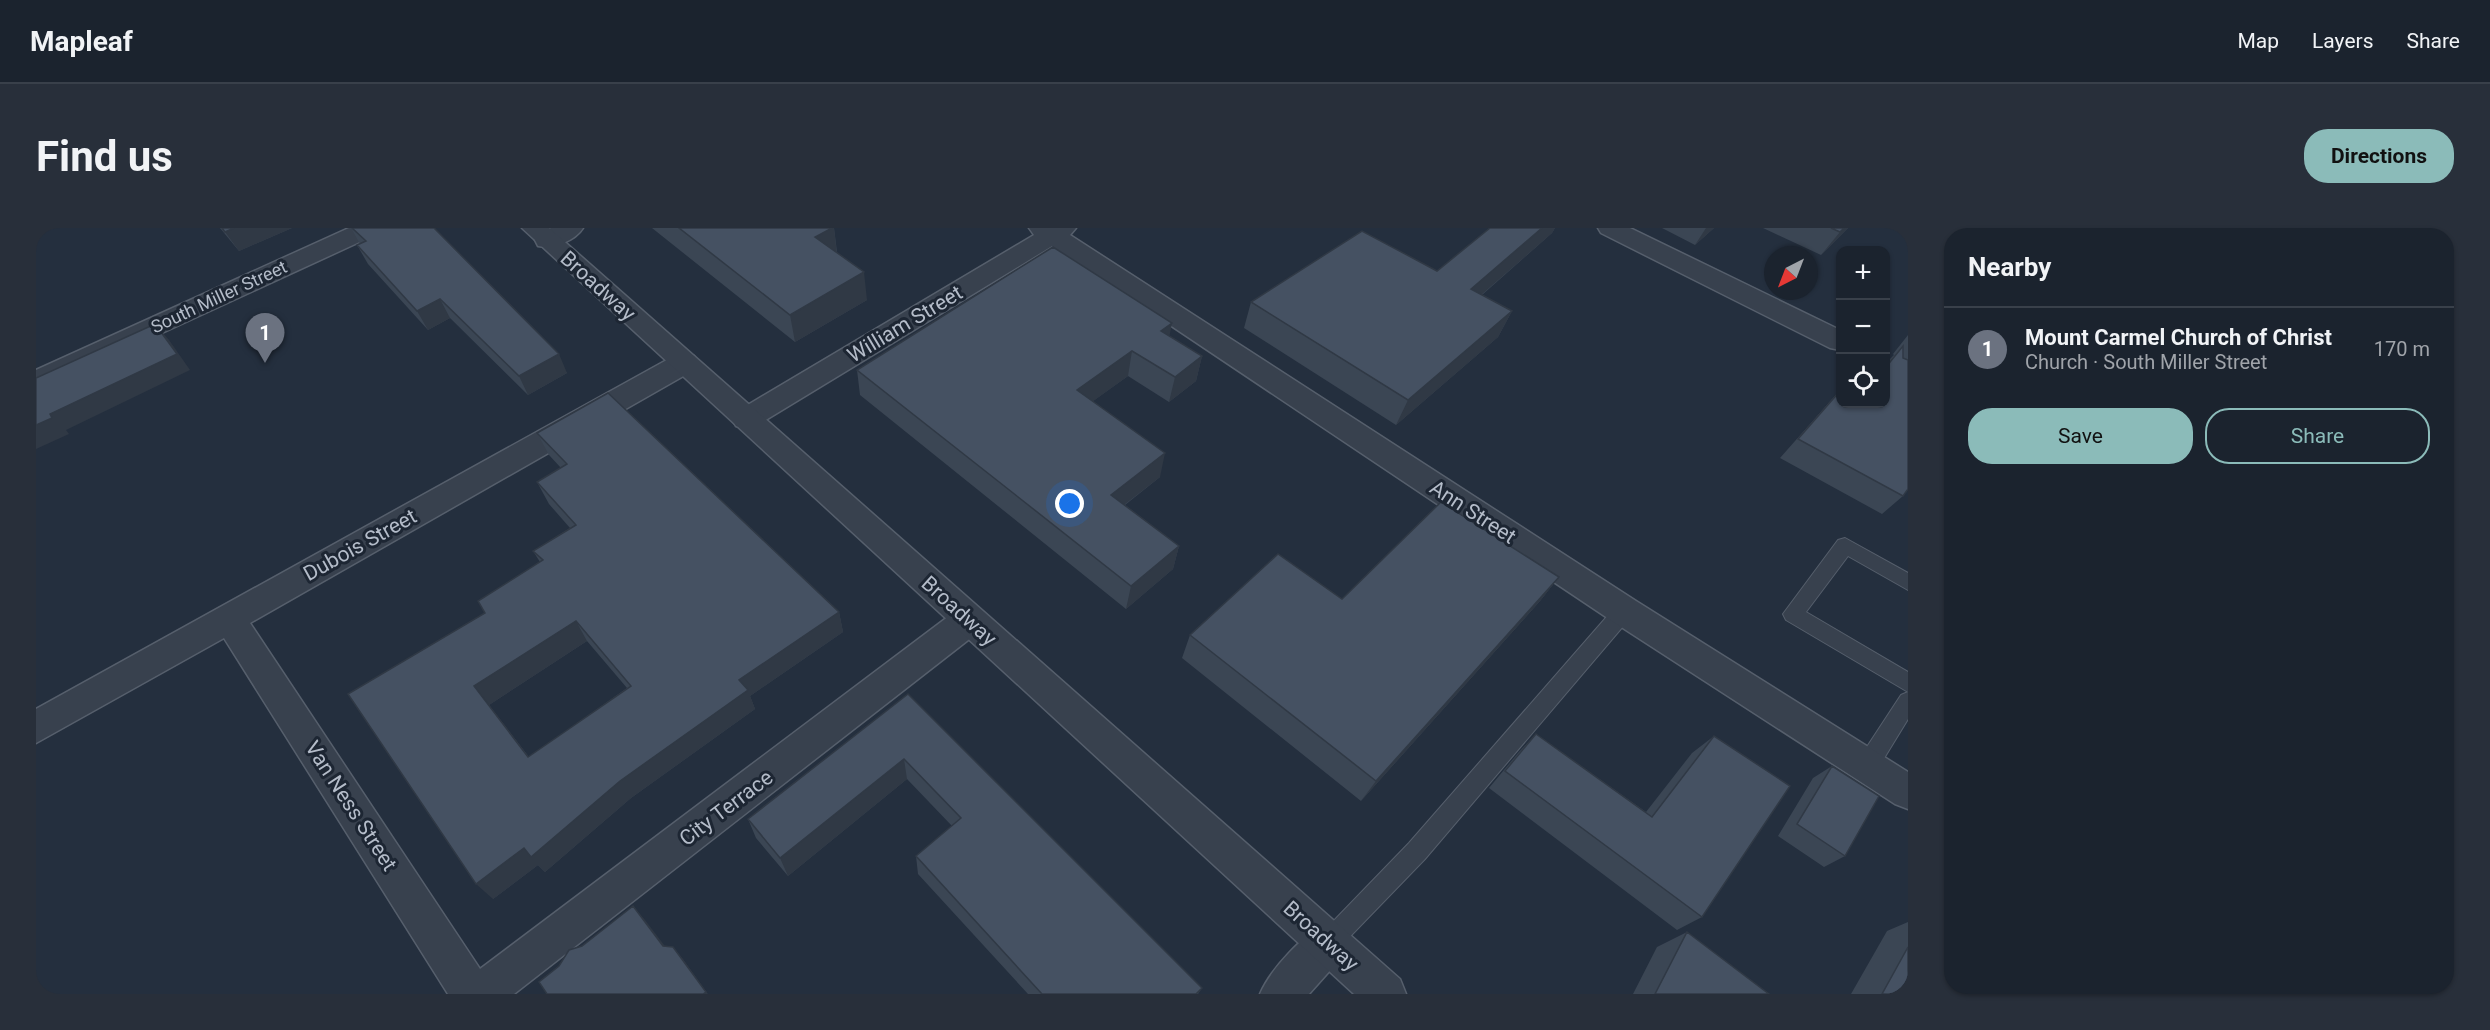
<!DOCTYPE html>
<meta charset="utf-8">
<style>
:root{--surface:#1b232e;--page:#282f3a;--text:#f1f3f6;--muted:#a0a4aa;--line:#39404a;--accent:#8bbbb9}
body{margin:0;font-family:Roboto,sans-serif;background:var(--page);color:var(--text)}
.controls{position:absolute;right:18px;top:18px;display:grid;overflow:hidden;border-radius:12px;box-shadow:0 2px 4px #0004}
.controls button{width:54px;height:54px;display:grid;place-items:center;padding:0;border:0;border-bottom:2px solid var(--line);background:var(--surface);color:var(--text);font:30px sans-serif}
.compass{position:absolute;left:1728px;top:18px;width:54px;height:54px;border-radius:50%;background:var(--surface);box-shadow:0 2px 4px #0004;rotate:222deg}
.you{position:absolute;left:1034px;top:276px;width:21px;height:21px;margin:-15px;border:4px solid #fff;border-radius:50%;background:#1a73e8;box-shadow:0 0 0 9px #1a73e833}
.badge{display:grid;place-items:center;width:39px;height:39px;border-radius:50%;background:var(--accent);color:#fff;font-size:20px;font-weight:700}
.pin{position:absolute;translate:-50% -50px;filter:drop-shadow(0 2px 3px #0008)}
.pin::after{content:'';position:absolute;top:32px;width:21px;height:18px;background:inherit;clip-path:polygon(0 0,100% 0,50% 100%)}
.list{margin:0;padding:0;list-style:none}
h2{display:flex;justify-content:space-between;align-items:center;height:78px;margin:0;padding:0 24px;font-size:26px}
h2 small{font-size:20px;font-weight:400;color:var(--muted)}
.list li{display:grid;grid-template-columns:39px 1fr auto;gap:18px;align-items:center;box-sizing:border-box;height:84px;padding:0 24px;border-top:2px solid var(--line)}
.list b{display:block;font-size:22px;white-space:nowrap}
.list p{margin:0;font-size:20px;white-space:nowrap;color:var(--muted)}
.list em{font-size:20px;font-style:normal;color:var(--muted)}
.actions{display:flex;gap:12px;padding:18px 24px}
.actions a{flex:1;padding:14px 0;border:2px solid var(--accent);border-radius:24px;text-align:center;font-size:21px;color:var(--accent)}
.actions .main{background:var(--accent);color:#111}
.icon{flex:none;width:33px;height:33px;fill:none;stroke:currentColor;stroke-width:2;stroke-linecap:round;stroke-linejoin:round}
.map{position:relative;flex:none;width:1872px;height:766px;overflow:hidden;border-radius:24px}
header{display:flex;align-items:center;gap:36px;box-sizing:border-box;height:84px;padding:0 30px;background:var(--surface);border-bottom:2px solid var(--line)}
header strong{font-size:28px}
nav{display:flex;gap:33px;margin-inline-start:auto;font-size:21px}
.intro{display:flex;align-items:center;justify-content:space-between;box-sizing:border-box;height:144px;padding:0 36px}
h1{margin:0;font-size:42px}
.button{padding:15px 27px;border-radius:24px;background:var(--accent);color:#111;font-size:21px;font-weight:700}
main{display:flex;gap:36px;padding:0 36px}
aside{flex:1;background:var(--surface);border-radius:24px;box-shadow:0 2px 4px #0004}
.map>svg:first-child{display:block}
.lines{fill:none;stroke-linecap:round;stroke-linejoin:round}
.service-casing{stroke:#565f6c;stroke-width:2}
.minor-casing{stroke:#565f6c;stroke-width:3}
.tertiary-casing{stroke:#565f6c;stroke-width:3}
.service{fill:#38414e;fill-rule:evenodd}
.minor{fill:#38414e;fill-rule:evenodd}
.tertiary{fill:#38414e;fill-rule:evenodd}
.wall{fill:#3b4654;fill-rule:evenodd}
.shaded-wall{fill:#303945}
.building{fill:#455162;stroke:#303945;stroke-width:1.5;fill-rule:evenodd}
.labels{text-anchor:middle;stroke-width:6;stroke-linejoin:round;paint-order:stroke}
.far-street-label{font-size:18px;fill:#b4bcc9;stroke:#1d2633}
.street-label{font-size:21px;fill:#b4bcc9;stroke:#1d2633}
</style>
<header>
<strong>Mapleaf</strong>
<nav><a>Map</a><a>Layers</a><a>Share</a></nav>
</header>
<div class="intro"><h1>Find us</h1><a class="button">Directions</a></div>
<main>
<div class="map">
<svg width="1872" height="766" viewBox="0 0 1872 766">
<rect width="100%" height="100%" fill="#242f3e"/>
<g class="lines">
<defs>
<path id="service" d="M1809 310 1872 345V362L1812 328 1770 384 1872 444V464L1750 392 1747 386 1802 312Z
M1588 375 1595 377 1598 383 1595 389 1389 631 1300 723 1292 727 1284 723 1280 715 1284 707 1373 615 1581 377Z
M1872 464V491L1839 545 1831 548 1823 545 1820 538 1823 531 1865 467Z"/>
<path id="minor" d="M313 0H346L343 5 0 163V142Z
M515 0H547C539 13 517 21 502 18L499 12 502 6Z
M993 0H1040L1034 7 1600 373 1872 544V581L1859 576 1576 393 1016 18 720 198 710 201 700 198 696 191 700 184 998 7Z
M1562 0H1594L1804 102V122L1794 120 1565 5Z
M648 125 658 128 662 135 658 142 214 395 444 741 921 382 933 378 945 382 950 392 945 402 478 766H412L188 410 0 515V481L638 128Z
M1292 695 1306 701 1312 715 1306 729 1273 766H1224C1234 742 1268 705 1292 695Z"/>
<path id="tertiary" d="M486 0H513L1364 751 1370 766H1318Z"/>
</defs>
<use href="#service" class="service-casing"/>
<use href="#minor" class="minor-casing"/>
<use href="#tertiary" class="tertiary-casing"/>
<use href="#service" class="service"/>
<use href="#minor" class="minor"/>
<use href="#tertiary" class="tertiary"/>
</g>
<path class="wall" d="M184 0H256L203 23Z
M315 0H398L531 145 492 167 414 90 392 102 332 36 321 17 324 16Z
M616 0H798L801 24 831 72 759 114Z
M1454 0H1519L1516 5 1446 67 1476 83 1462 109 1360 197 1208 100 1215 74 1401 43Z
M1626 0H1678L1659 17Z
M1727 0H1812L1785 27Z
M1872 107V261L1867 268 1846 286 1744 230 1804 162V176H1850V135L1858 127 1857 126Z
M1133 108 1166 128 1160 153 1133 174 1092 148 1057 173 1124 249 1089 277 1143 318 1137 341 1090 381 824 167 821 142Z
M501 205 803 384 807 404 714 468 719 481 595 570 509 644 502 637 457 671 449 385 504 334 497 323 534 300 513 276 501 254 525 240 513 227ZM551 413 591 460 493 529 453 477Z
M1523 349 1504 373 1325 573 1146 430 1154 407 1306 371Z
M872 466 1166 760 1162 766H992L882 646 880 628 916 598 871 551 752 648 720 610 712 591Z
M1500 506 1610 584 1656 525 1678 508 1666 689 1641 702 1453 560 1483 524Z
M1796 538 1809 628 1788 639 1742 608 1777 550Z
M1872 694V766H1815L1851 703Z
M1651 704 1733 766H1597L1621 719Z"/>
<path class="shaded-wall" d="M198 0H256L203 23 189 4Z
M796 0H798L801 27 779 9Z
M1506 0H1519L1516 5 1422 87 1435 61Z
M1670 0H1678L1659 17Z
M1808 0H1812L1785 27 1804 4Z
M828 44 831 72 759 114 754 87Z
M404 71 414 90 392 102 381 83Z
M1476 83 1462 109 1360 197 1372 172Z
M1136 95 1131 121 1125 103Z
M119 96 133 112 154 142 30 202 33 206 0 221V197Z
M1096 123 1092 148 1038 187 1041 162Z
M523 126 531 145 492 167 483 148Z
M1166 128 1160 153 1133 174 1139 149Z
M1129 225 1124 249 1071 290 1075 267Z
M1143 318 1137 341 1090 381 1095 358Z
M1523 349 1504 373 1325 573 1340 553Z
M803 384 807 404 714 468 719 481 595 570 509 644 502 637 457 671 440 656 703 452Z
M540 393 551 413 453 477 438 458Z
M868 531 871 551 752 648 744 630Z
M597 678 609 692 638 730 627 718Z
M637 719 647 731 672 766H667Z"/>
<path class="building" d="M186 0H198L189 4Z
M316 0H398L523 126 483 148 404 71 381 83 321 17 330 13Z
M643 0H796L779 9 828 44 754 87Z
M1454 0H1506L1435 61 1476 83 1372 172 1215 74 1326 3 1401 43Z
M1795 0H1808L1804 4Z
M1017 19 1136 95 1125 103 1166 128 1139 149 1096 123 1041 162 1129 225 1075 267 1143 318 1095 358 821 142Z
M119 96 141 126 14 186 16 190 0 197V150Z
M1867 118V130L1872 132V261L1867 268 1762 211 1804 163V176H1850V139Z
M572 165 803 384 703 452 712 462 584 553 495 629 488 620 440 656 312 466 449 385 442 373 507 332 497 323 540 297 501 254 531 236 501 205ZM540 393 595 458 492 529 438 458Z
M1405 274 1523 349 1340 553 1154 407 1242 326 1306 371Z
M872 466 1166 760 1160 766H1006L880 628 925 590 868 531 744 630 712 591Z
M1500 506 1616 589 1678 508 1754 558 1666 689 1469 543Z
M1796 538 1843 568 1809 628 1761 596Z
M597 678 627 718 637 719 670 764 667 766H511L503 754 523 738 533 722 546 718Z
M1651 704 1733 766H1619Z
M1872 719V766H1846Z"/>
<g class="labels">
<g class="far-street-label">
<text transform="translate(183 69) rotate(-25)" y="6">South Miller Street</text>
</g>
<g class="street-label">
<text transform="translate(562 58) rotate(42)" y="7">Broadway</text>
<text transform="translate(869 96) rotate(-31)" y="7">William Street</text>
<text transform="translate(1437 284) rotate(33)" y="7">Ann Street</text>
<text transform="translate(324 317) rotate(-29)" y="7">Dubois Street</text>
<text transform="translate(923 383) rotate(42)" y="7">Broadway</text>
<text transform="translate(315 578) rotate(57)" y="7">Van Ness Street</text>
<text transform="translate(690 580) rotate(-37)" y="7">City Terrace</text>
<text transform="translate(1285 708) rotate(42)" y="7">Broadway</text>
</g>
</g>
</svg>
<div class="controls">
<button>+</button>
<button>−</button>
<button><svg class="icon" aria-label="locate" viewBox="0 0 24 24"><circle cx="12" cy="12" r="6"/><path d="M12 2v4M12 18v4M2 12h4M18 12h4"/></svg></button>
</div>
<svg class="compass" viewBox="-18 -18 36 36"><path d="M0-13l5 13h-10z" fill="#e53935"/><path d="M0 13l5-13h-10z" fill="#a0a4aa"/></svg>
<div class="you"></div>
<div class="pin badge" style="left:229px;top:135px;background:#6b7280">1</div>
</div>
<aside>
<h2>Nearby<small></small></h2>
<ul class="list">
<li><span class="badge" style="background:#6b7280">1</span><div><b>Mount Carmel Church of Christ</b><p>Church · South Miller Street</p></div><em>170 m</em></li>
</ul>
<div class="actions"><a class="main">Save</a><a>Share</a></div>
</aside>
</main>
